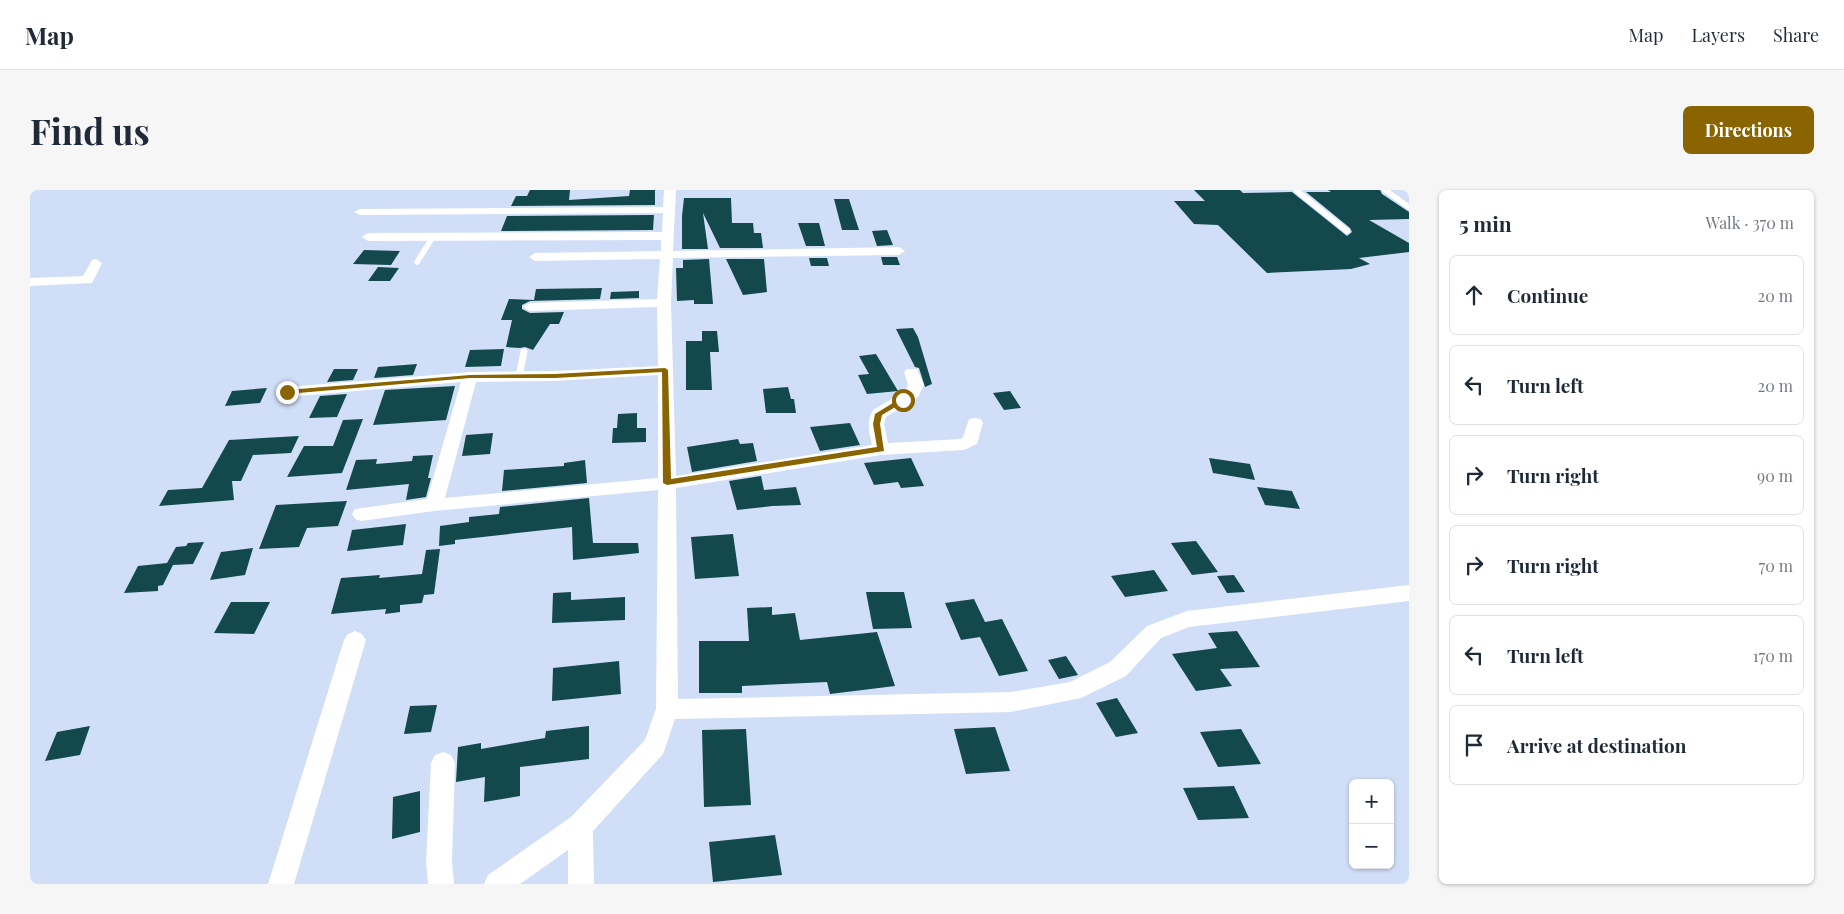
<!DOCTYPE html>
<meta charset="utf-8">
<style>
:root{--surface:#fff;--page:#f6f6f7;--text:#1f2937;--muted:#747a83;--line:#e0e1e3;--accent:#896401}
body{margin:0;font-family:"Playfair Display",serif;background:var(--page);color:var(--text)}
.controls{position:absolute;right:15px;bottom:15px;display:grid;overflow:hidden;border-radius:8px;box-shadow:0 1px 4px #0004}
.controls button{width:45px;height:45px;display:grid;place-items:center;padding:0;border:0;border-bottom:1px solid var(--line);background:var(--surface);color:var(--text);font:25px sans-serif}
.stop{position:absolute;width:15px;height:15px;margin:-11px;border:4px solid #896401;border-radius:50%;background:#fff}
.stop.end{background:#896401;border-color:#fff;box-shadow:0 1px 5px #0008}
.list{margin:0;padding:0;list-style:none}
h2{display:flex;justify-content:space-between;align-items:center;height:65px;margin:0;padding:0 20px;font-size:21px}
h2 small{font-size:16px;font-weight:400;color:var(--muted)}
.list li{display:grid;grid-template-columns:32px 1fr auto;gap:15px;align-items:center;box-sizing:border-box;height:80px;margin:0 10px 10px;padding:0 10px;border:1px solid var(--line);border-radius:8px}
.list b{display:block;font-size:19px;white-space:nowrap}
.list em{font-size:16px;font-style:normal;color:var(--muted)}
.icon{flex:none;width:28px;height:28px;fill:none;stroke:currentColor;stroke-width:2;stroke-linecap:round;stroke-linejoin:round}
.map{position:relative;flex:none;width:1379px;height:694px;overflow:hidden;border-radius:8px}
header{display:flex;align-items:center;gap:30px;box-sizing:border-box;height:70px;padding:0 25px;background:var(--surface);border-bottom:1px solid var(--line)}
header strong{font-size:24px}
nav{display:flex;gap:28px;margin-inline-start:auto;font-size:18px}
.intro{display:flex;align-items:center;justify-content:space-between;box-sizing:border-box;height:120px;padding:0 30px}
h1{margin:0;font-size:35px}
.button{padding:12px 22px;border-radius:8px;background:var(--accent);color:#fff;font-size:18px;font-weight:700}
main{display:flex;gap:30px;padding:0 30px}
aside{flex:1;background:var(--surface);border-radius:8px;box-shadow:0 1px 4px #0004}
.map>svg:first-child{display:block}
.building{fill:#13484d}
.lines{fill:none;stroke-linecap:round;stroke-linejoin:round}
.lane-far1{stroke:#fff;stroke-width:5.5}
.lane{stroke:#fff;stroke-width:7}
.street{fill:#fff;fill-rule:evenodd}
.route{fill:#896401}
</style>
<header>
<strong>Map</strong>
<nav><a>Map</a><a>Layers</a><a>Share</a></nav>
</header>
<div class="intro"><h1>Find us</h1><a class="button">Directions</a></div>
<main>
<div class="map">
<svg width="1379" height="694" viewBox="0 0 1379 694">
<rect width="100%" height="100%" fill="#d1def7"/>
<path class="building" d="M500 0H540L539 10 599 6 600 0H625V15L481 16 486 6H497Z
M1164 0H1210L1213 3 1262 2 1317 46 1322 42 1320 38 1276 2H1301L1298 0H1350L1352 4 1379 22V29L1339 30 1379 53V62L1329 68 1340 74 1321 79 1237 83 1188 35 1164 34 1144 11H1175Z
M654 8H701L702 33H723L724 43H731L733 58H690L673 23 678 59H652V26Z
M804 9H819L829 40H812Z
M624 25 623 40 471 41 477 26Z
M768 33H789L795 56H776Z
M857 40 863 55 847 56 842 41Z
M334 60 370 61 361 75 323 74Z
M851 67H867L870 75H853Z
M779 68H797L799 76H781Z
M679 69 683 114H664V110L647 111 646 78H653V70Z
M696 69H734L737 102 713 105Z
M348 77 369 78 360 91H338Z
M572 98 570 109 500 111 492 115V119L500 123 534 122 529 134H520L503 160 495 157 490 158 476 157 482 130H471L479 109 504 110 506 99Z
M609 101V108L580 109 581 102Z
M883 138 888 147 902 194 895 197 889 178 885 177 866 139Z
M672 141H687L689 162H680L682 200H656V151H672Z
M474 159 471 176 435 177 440 160Z
M846 164 868 201 837 204 828 185 839 184 829 166Z
M387 174 383 185 344 188 348 177Z
M304 179H328L323 190 297 192Z
M425 196 416 230 343 235 355 200Z
M758 197 761 209H764L766 223H736L733 199Z
M237 198 230 213 195 216 202 201Z
M980 201 991 218 974 220 963 203Z
M317 204 307 227 279 228 290 206Z
M607 223V238H616V252L582 253 583 238H587L588 224Z
M333 229 312 283 257 287 274 256H303L313 230Z
M820 233 830 255 790 261 780 237Z
M463 243 460 264 432 266 436 245Z
M269 246 261 263 223 265 211 291H202L204 310 129 316 138 300 172 298 199 250Z
M708 249 710 254 723 253 727 271 662 282 657 257Z
M403 265 398 288H401L396 307 376 310 379 294 316 300 326 270 347 269 346 274 382 271 383 266Z
M881 268 894 296 871 298 868 292 844 295 834 273Z
M1179 268 1220 274 1225 290 1183 283Z
M555 270 557 293 472 301 474 280 534 276V273Z
M731 286 734 300 766 297 771 315 742 316 707 320 699 291Z
M1227 297 1262 301 1270 319 1235 315Z
M559 308 563 353H608L609 363 543 370 542 337 425 350V354L409 356 410 336 439 332V327L469 324 470 317Z
M317 311 308 336 277 338 269 357 229 359 246 315Z
M376 334 373 355 317 361 322 340Z
M703 344 709 386 665 389 661 347Z
M1166 351 1188 382 1162 385 1141 353Z
M174 352 163 374 143 375 133 395 128 396V401L94 403 108 376 137 373 146 357 156 356 158 353Z
M223 358 215 385 180 390 191 362Z
M410 359 404 404 394 405 392 413 370 415V422L355 424 356 419 301 424 311 388 350 385 349 388 392 384 396 360Z
M1124 380 1138 401 1095 407 1081 386Z
M1204 385 1215 402 1197 403 1187 386Z
M541 402V410L595 407V430L522 433 523 403Z
M836 402H874L882 438 843 439Z
M944 409 955 432 972 429 998 481 969 486 950 447 931 450 915 413Z
M201 412H240L224 444 184 443Z
M742 417V425L765 423 770 450 847 442 865 496 800 504 797 492 712 496V503H669V451H719L717 418Z
M1207 441 1230 477 1190 479 1202 496 1166 501 1142 464 1187 458 1178 443Z
M1036 466 1048 485 1029 489 1018 470Z
M589 471 591 504 522 511 523 478Z
M1087 508 1108 543 1086 547 1066 513Z
M407 515 401 542 374 544 380 516Z
M60 536 50 565 15 571 27 542Z
M559 536V569L490 577V606L454 612 455 587 426 592 428 557 451 553V559L515 548 516 541Z
M965 537 980 581 936 584 924 539Z
M716 539 721 615 674 617 672 540Z
M1211 539 1231 574 1188 577 1170 542Z
M1204 596 1219 628 1168 630 1153 598Z
M390 601V642L362 649 363 607Z
M745 645 752 685 683 692 679 652Z"/>
<g class="lines">
<path class="lane-far1" d="M1266 0 1317 41
M1355 0 1379 17
M387 72 403 47"/>
<path class="lane" d="M489 186 494 162"/>
<path class="street" d="M634 0H646L643 61 869 57 875 61 869 65 643 68 641 113 646 286 842 255C839 242 836 232 843 220L875 201 878 195 874 182 877 179H887L894 195 888 207 856 227 854 234 858 253 931 249 933 247 939 229 945 228 951 229 953 233 947 254 934 260 851 265 646 298 648 509 981 502 1040 492 1080 472 1117 436 1157 421 1379 395V411L1159 437 1131 448 1096 486 1051 508 981 522 645 529 633 564 563 641 564 694H538V660L490 694H454L458 685 541 627 615 550 626 519 628 300 404 321 331 331 325 329 322 324 325 319 397 309 431 192 257 207 252 205 249 202 252 199 257 197 440 182 525 181 628 176 627 117 500 121 493 117 500 113 627 109 630 69 505 71 499 67 505 63 631 61V50L338 51 332 47 338 43 632 42 633 23 330 25 324 22 330 19 633 17ZM628 185V288L415 308 446 192 525 191Z
M66 69 72 73 62 93 0 96V88L53 86 62 70Z
M325 441 332 444 336 450 264 694H238L314 450 318 444Z
M413 562 421 565 425 573 422 672 424 694H398L396 672 401 573 405 565Z"/>
</g>
<path class="route" d="M635 178 638 180 641 289 847 257 843 234 845 224 871 208 877 210 852 225 850 234 854 261 637 295 633 293 632 182 525 188H440L257 204 254 202 257 200 440 185 525 184Z"/>
</svg>
<div class="controls">
<button>+</button>
<button>−</button>
</div>
<div class="stop" style="left:873px;top:210px"></div>
<div class="stop end" style="left:257px;top:202px"></div>
</div>
<aside>
<h2>5 min<small>Walk · 370 m</small></h2>
<ul class="list">
<li><svg class="icon" aria-label="ahead" viewBox="0 0 24 24"><path d="M12 20V5M6 11l6-6 6 6"/></svg><div><b>Continue</b></div><em>20 m</em></li>
<li><svg class="icon" aria-label="left" viewBox="0 0 24 24"><path d="M17 20v-9H6M10 6l-5 5 5 5"/></svg><div><b>Turn left</b></div><em>20 m</em></li>
<li><svg class="icon" aria-label="right" viewBox="0 0 24 24"><path d="M7 20v-9h11M14 6l5 5-5 5"/></svg><div><b>Turn right</b></div><em>90 m</em></li>
<li><svg class="icon" aria-label="right" viewBox="0 0 24 24"><path d="M7 20v-9h11M14 6l5 5-5 5"/></svg><div><b>Turn right</b></div><em>70 m</em></li>
<li><svg class="icon" aria-label="left" viewBox="0 0 24 24"><path d="M17 20v-9H6M10 6l-5 5 5 5"/></svg><div><b>Turn left</b></div><em>170 m</em></li>
<li><svg class="icon" aria-label="arrive" viewBox="0 0 24 24"><path d="M6 21V4h12l-3 4 3 4H6"/></svg><div><b>Arrive at destination</b></div></li>
</ul>
</aside>
</main>
